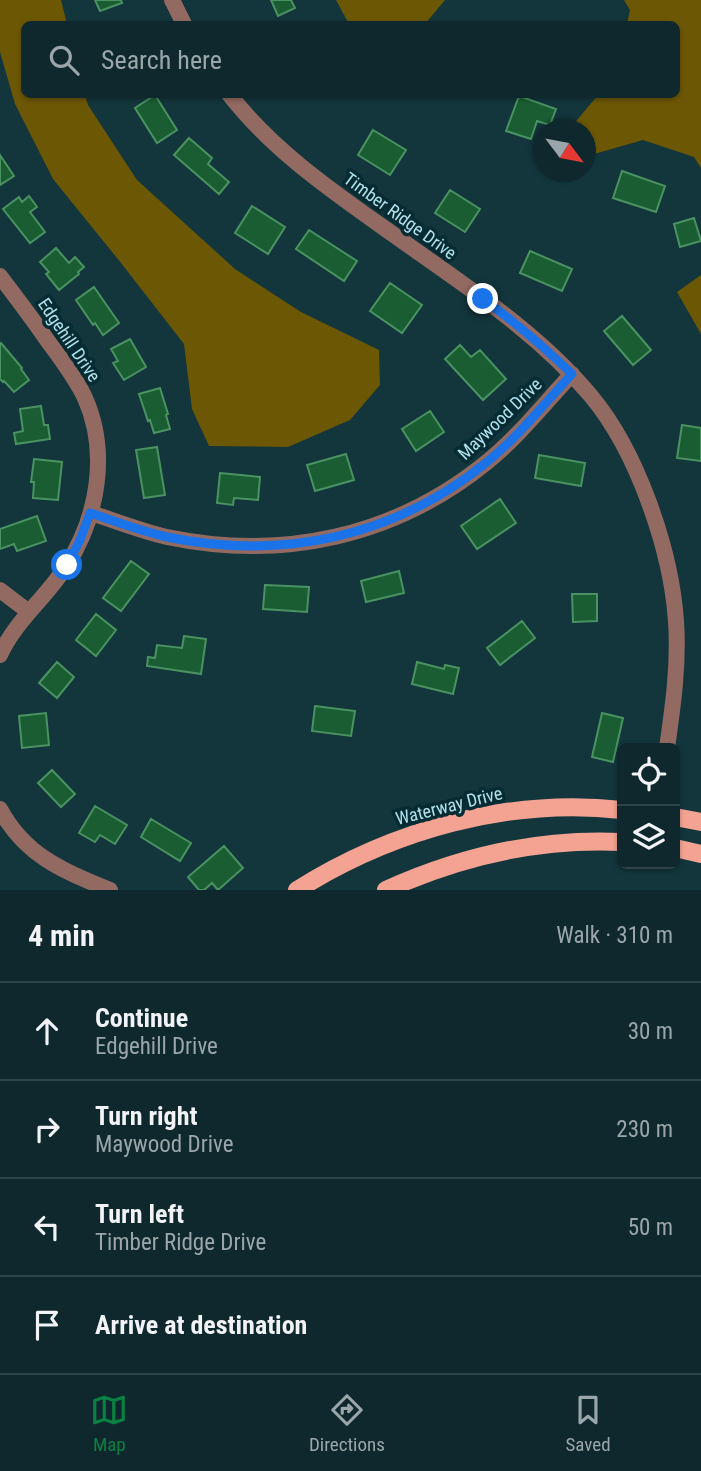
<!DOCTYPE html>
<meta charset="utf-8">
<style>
:root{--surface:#0e282d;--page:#173035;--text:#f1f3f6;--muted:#9ba6aa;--line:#2e4449;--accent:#0b8043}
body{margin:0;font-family:"Roboto Condensed",sans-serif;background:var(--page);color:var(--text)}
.controls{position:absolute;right:21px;bottom:21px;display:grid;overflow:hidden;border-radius:10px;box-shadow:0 2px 5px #0004}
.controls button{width:63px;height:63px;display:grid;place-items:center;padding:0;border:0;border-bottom:2px solid var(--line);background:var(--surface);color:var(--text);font:35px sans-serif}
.compass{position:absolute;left:533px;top:119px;width:63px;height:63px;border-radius:50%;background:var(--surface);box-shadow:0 2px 5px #0004;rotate:122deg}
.stop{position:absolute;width:21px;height:21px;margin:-16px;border:5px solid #1a73e8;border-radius:50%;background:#fff}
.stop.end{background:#1a73e8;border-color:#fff;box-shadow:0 2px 7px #0008}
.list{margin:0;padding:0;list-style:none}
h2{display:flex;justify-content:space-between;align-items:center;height:91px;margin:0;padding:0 28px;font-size:30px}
h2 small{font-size:23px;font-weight:400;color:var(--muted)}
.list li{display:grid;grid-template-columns:46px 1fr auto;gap:21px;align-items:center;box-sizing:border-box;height:98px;padding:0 28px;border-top:2px solid var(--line)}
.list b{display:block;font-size:26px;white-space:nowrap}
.list p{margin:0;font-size:23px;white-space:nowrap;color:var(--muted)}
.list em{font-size:23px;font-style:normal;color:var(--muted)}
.icon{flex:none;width:38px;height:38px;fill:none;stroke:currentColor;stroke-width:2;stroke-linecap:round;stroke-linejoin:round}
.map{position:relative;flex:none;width:701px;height:890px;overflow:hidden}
.search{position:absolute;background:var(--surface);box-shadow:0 2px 5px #0004;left:21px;right:21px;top:21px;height:77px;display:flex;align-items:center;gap:18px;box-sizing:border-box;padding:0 24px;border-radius:10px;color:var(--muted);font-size:26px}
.sheet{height:483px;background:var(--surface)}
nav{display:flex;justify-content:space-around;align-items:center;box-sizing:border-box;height:98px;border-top:2px solid var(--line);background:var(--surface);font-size:19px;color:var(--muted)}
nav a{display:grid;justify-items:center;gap:4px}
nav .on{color:var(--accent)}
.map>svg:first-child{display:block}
.green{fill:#6c5704}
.building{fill:#1a5d33;stroke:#4a9261;stroke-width:2}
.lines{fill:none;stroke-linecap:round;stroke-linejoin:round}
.minor{stroke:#926a62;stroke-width:16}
.major{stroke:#f4a292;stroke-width:18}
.route{stroke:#1a73e8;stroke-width:9}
.labels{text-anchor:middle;stroke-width:7;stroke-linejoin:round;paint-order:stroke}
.street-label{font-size:18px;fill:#b0e1ec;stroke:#062b32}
</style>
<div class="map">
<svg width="701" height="890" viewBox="0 0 701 890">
<rect width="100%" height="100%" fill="#12363c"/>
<path class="green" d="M0 0H61L67 24H24V94L85 95 88 105 137 180 235 269 301 312 379 350 380 385 350 420 288 447 209 446 192 409 184 344 121 263 53 179 15 104 0 52Z
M336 0H445L425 24H349Z
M624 0H701V168L694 157 643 140 594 154 586 143V130L575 129 572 126 598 95 676 94V24H627L630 10Z
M701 275V334L677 292Z"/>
<path class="building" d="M95 0H121L122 3 100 11Z
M271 0H291L295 8 278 16Z
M155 95 177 130 157 143 135 108Z
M519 96 556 109 550 125 537 121 531 139 506 131Z
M373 130 406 150 390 175 358 155Z
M189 138 212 158 208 164 229 182 219 194 174 155Z
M0 155 14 176 0 185Z
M622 171 665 186 656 212 613 198Z
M450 190 480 209 465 232 435 213Z
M29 196 37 207 30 212 45 232 30 243 3 209 19 197 22 202Z
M252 206 285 227 268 254 235 233Z
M694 218 701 241 680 247 674 224Z
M309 230 357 261 344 281 296 249Z
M56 248 69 263 75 257 84 267 78 272 79 274 59 290 46 274 49 272 40 262Z
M530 251 572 269 562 291 520 273Z
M390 283 422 305 402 333 370 311Z
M94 287 119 323 103 335 95 323 93 325 76 300Z
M622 316 651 350 633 365 604 331Z
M130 339 146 367 124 380 113 363 118 361 111 349Z
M1 343 22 368 21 369 29 380 14 392 4 381 3 382 0 379V344Z
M460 345 471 357 480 350 506 379 483 400 445 359Z
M160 388 168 414 166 415 170 429 154 433 150 420 148 421 139 394Z
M41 406 44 425H48L50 439 16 444 14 433 23 431 20 409Z
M430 411 444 432 416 451 402 429Z
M682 425 701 428V461L677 458Z
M157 447 165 495 144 498 136 450Z
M346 454 354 480 315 491 307 465Z
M539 455 585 463 581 486 535 478Z
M34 459 62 462 58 500 33 498 34 482H31Z
M220 473 260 477 258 500 234 498 233 505 217 503Z
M500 499 516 523 477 549 461 526Z
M37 516 46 541 17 551 14 544 0 549V529Z
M131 561 149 574 121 611 103 598Z
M399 571 404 593 366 602 361 581Z
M265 585 309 587 307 612 263 609Z
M572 594H597V621L573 622Z
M96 614 116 630 96 656 76 640Z
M522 621 535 638 500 665 487 648Z
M184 636 206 639 201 674 147 666 148 657 155 658 157 645 182 648Z
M57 662 74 677 57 698 39 683Z
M417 662 444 669 445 665 459 668 453 694 412 684Z
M315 706 355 711 351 736 312 731Z
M46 713 49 745 22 748 19 716Z
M602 713 623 718 613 762 592 757Z
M52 770 75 794 61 807 38 783Z
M95 806 127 825 115 844 100 835 95 842 79 833Z
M151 819 191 843 180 861 141 837Z
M224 846 243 868 218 890 212 883 204 890H199L188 877Z"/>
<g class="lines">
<path class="minor" d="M172 0 184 24
M229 94C274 152 335 193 394 235 462 284 536 330 591 396 637 451 671 549 676 621 679 664 673 706 667 748
M0 276C16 297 32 318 47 340 61 359 75 377 85 398 109 452 98 516 67 565 47 597 16 620 0 655
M91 513C116 521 141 531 167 537 282 561 395 537 487 462 518 437 544 404 572 374
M0 590 29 612
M0 809C25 856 64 871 110 890"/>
<path class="major" d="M675 817 701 822
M675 848 701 854
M297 890C392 830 510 797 622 810
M386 890C461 856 540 838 622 842"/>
</g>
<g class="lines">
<path class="route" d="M67 565 80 540 90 513C115 521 141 531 167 537 282 561 395 537 487 462 518 437 544 404 572 374 544 347 515 322 483 299"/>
</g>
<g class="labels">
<g class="street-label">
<text transform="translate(400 216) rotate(36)" y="6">Timber Ridge Drive</text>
<text transform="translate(69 340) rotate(56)" y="6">Edgehill Drive</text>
<text transform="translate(500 419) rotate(-44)" y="6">Maywood Drive</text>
<text transform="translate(449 806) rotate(-14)" y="6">Waterway Drive</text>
</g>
</g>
</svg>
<div class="controls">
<button><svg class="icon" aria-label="locate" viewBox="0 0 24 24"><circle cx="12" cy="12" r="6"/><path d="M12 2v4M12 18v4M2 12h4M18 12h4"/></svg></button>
<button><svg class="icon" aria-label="layers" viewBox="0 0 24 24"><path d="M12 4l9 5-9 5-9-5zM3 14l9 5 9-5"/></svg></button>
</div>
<svg class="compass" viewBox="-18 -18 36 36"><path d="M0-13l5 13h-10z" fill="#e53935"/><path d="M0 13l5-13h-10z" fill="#9ba6aa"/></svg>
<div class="stop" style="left:67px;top:565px"></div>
<div class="stop end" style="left:483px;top:299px"></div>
<div class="search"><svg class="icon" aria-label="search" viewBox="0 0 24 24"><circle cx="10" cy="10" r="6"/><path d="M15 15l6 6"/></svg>Search here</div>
</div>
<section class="sheet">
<h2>4 min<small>Walk · 310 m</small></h2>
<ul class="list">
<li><svg class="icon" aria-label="ahead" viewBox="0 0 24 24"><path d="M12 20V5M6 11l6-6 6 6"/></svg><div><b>Continue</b><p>Edgehill Drive</p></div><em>30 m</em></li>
<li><svg class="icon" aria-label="right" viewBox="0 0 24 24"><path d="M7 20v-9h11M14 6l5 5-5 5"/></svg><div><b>Turn right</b><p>Maywood Drive</p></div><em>230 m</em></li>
<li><svg class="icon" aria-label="left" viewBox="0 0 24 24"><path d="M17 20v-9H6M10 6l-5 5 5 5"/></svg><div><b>Turn left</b><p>Timber Ridge Drive</p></div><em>50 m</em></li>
<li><svg class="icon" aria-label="arrive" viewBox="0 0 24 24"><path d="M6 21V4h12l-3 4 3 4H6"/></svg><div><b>Arrive at destination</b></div></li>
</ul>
</section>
<nav>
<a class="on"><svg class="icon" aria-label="map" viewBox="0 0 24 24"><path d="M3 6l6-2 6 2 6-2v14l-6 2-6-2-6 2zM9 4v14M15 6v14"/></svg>Map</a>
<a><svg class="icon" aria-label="directions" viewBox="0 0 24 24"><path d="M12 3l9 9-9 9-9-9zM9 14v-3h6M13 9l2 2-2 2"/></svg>Directions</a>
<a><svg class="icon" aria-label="saved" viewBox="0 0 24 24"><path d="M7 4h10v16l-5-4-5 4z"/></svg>Saved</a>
</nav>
